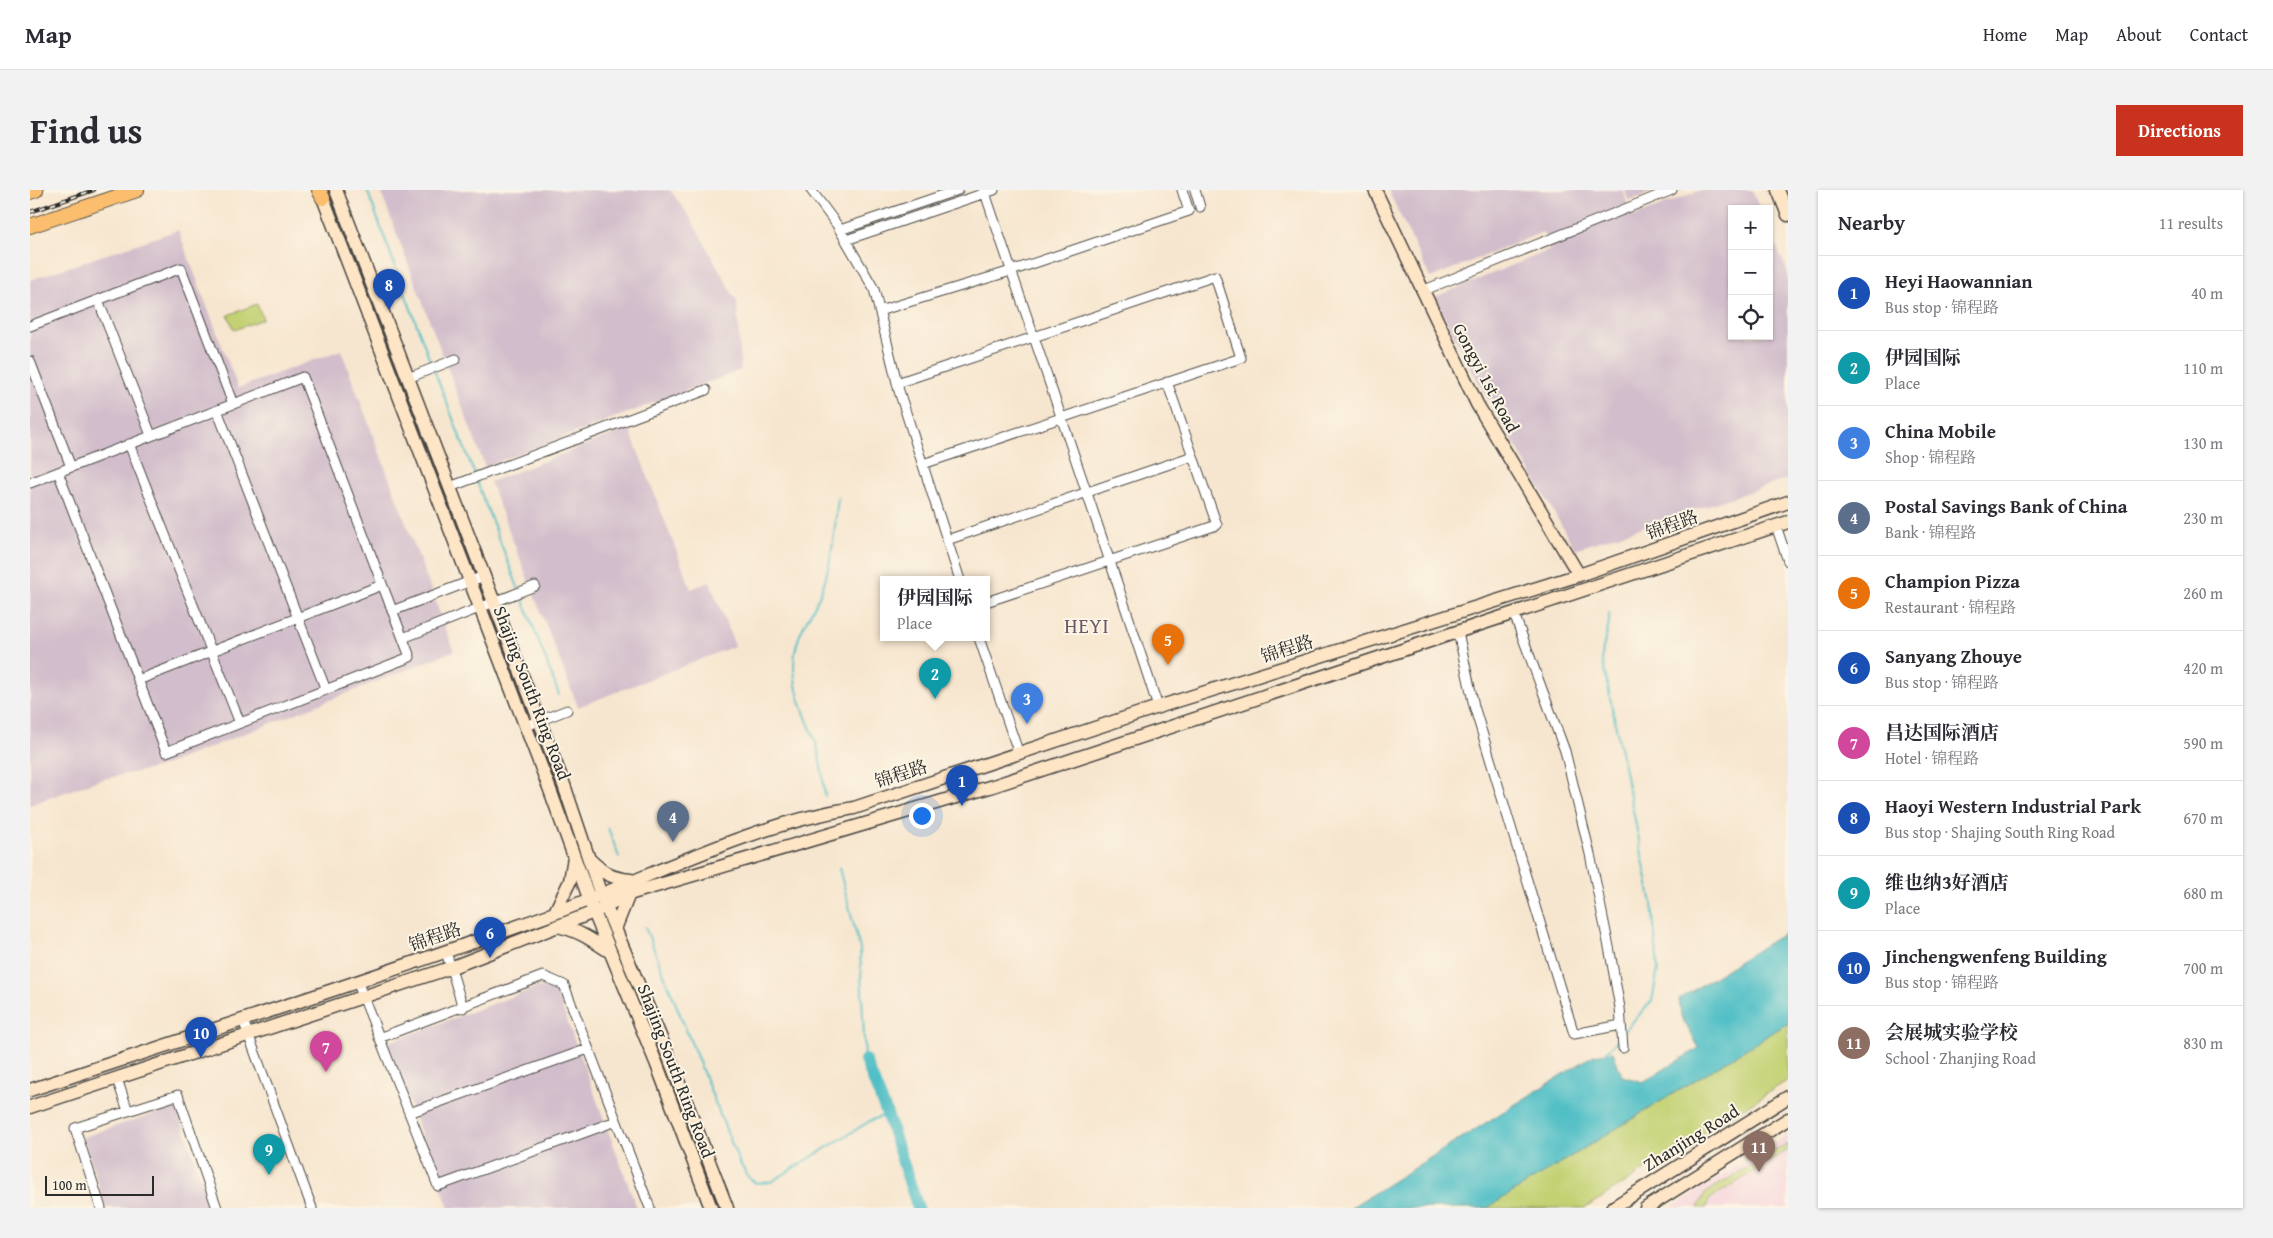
<!DOCTYPE html>
<meta charset="utf-8">
<style>
:root{--surface:#fff;--page:#f2f2f3;--text:#2b2b33;--muted:#7c7c81;--line:#e1e1e2;--accent:#c8321e}
body{margin:0;font-family:"Gentium Book Plus","Noto Serif SC",serif;background:var(--page);color:var(--text)}
.controls{position:absolute;right:15px;top:15px;display:grid;overflow:hidden;border-radius:0px;box-shadow:0 1px 4px #0004}
.controls button{width:45px;height:45px;display:grid;place-items:center;padding:0;border:0;border-bottom:1px solid var(--line);background:var(--surface);color:var(--text);font:25px sans-serif}
.scale{position:absolute;left:15px;bottom:12px;width:109px;box-sizing:border-box;padding-left:5px;border:2px solid #2b2b2b;border-top:0;font-size:14px;line-height:18px;white-space:nowrap;color:#2b2b2b;-webkit-text-stroke:4px #fcf5e5;paint-order:stroke}
.you{position:absolute;left:891px;top:625px;width:18px;height:18px;margin:-12px;border:4px solid #fff;border-radius:50%;background:#1a73e8;box-shadow:0 0 0 8px #1a73e833}
.badge{display:grid;place-items:center;width:32px;height:32px;border-radius:50%;background:var(--accent);color:#fff;font-size:16px;font-weight:700}
.pin{position:absolute;translate:-50% -41px;filter:drop-shadow(0 1px 2px #0008)}
.pin::after{content:'';position:absolute;top:26px;width:18px;height:15px;background:inherit;clip-path:polygon(0 0,100% 0,50% 100%)}
.popup{position:absolute;left:850px;top:386px;width:110px;height:65px;box-sizing:border-box;display:grid;place-content:center;border-radius:0px;background:var(--surface);filter:drop-shadow(0 1px 4px #0005);font-size:16px;white-space:nowrap;color:var(--muted)}
.popup b{font-size:19px;color:var(--text)}
.popup::after{content:'';position:absolute;left:50%;top:100%;margin-left:-10px;border:10px solid transparent;border-top-color:var(--surface)}
.list{margin:0;padding:0;list-style:none}
h2{display:flex;justify-content:space-between;align-items:center;height:65px;margin:0;padding:0 20px;font-size:21px}
h2 small{font-size:16px;font-weight:400;color:var(--muted)}
.list li{display:grid;grid-template-columns:32px 1fr auto;gap:15px;align-items:center;box-sizing:border-box;height:75px;padding:0 20px;border-top:1px solid var(--line)}
.list b{display:block;font-size:19px;white-space:nowrap}
.list p{margin:0;font-size:16px;white-space:nowrap;color:var(--muted)}
.list em{font-size:16px;font-style:normal;color:var(--muted)}
.icon{flex:none;width:28px;height:28px;fill:none;stroke:currentColor;stroke-width:2;stroke-linecap:round;stroke-linejoin:round}
.map{position:relative;flex:none;width:1758px;height:1018px;overflow:hidden;border-radius:0px}
header{display:flex;align-items:center;gap:30px;box-sizing:border-box;height:70px;padding:0 25px;background:var(--surface);border-bottom:1px solid var(--line)}
header strong{font-size:24px}
nav{display:flex;gap:28px;margin-inline-start:auto;font-size:18px}
.intro{display:flex;align-items:center;justify-content:space-between;box-sizing:border-box;height:120px;padding:0 30px}
h1{margin:0;font-size:35px}
.button{padding:12px 22px;border-radius:0px;background:var(--accent);color:#fff;font-size:18px;font-weight:700}
main{display:flex;gap:30px;padding:0 30px}
aside{flex:1;background:var(--surface);border-radius:0px;box-shadow:0 1px 4px #0004}
.map>svg:first-child{display:block}
.built{fill:#f5cfda}
.industrial{fill:#d1bdcb}
.green{fill:#c3d172;stroke:#777e4e}
.water{fill:#51bfc6;stroke:#3e7578}
.lines{fill:none;stroke-linecap:round;stroke-linejoin:round}
.stream{stroke:#51bfc6;stroke-width:2}
.river{stroke:#51bfc6;stroke-width:12}
.street-casing{stroke:#4a4744;stroke-width:11}
.secondary-casing{stroke:#4a4744;stroke-width:15}
.primary-casing{stroke:#4a4744;stroke-width:16}
.street{stroke:#fff;stroke-width:9}
.secondary{stroke:#fde5c5;stroke-width:12}
.primary{stroke:#fabe6e;stroke-width:14}
.rail-casing{stroke:#2b2b2b;stroke-width:4}
.rail{stroke:#fcf5e5;stroke-width:2;stroke-dasharray:5.5;stroke-linecap:butt}
.labels{text-anchor:middle;stroke-width:4;stroke-linejoin:round;paint-order:stroke}
.street-label{font-size:18px;fill:#2b2b2b;stroke:#fcf5e5}
.quarter-label{font-size:20px;letter-spacing:1px;fill:#6e576a;stroke:#fcf5e5}
</style>
<header>
<strong>Map</strong>
<nav><a>Home</a><a>Map</a><a>About</a><a>Contact</a></nav>
</header>
<div class="intro"><h1>Find us</h1><a class="button">Directions</a></div>
<main>
<div class="map">
<svg width="1758" height="1018" viewBox="0 0 1758 1018">
<rect width="100%" height="100%" fill="#fcf5e5"/>
<filter id="ink" filterUnits="userSpaceOnUse"><feTurbulence type="fractalNoise" baseFrequency=".02" numOctaves="2"/><feDisplacementMap in="SourceGraphic" scale="10" xChannelSelector="R" yChannelSelector="G"/><feConvolveMatrix kernelMatrix="1 2 1 2 8 2 1 2 1" color-interpolation-filters="sRGB"/></filter>
<filter id="wash" filterUnits="userSpaceOnUse"><feTurbulence type="fractalNoise" baseFrequency=".0096" numOctaves="4" result="noise"/><feDisplacementMap in="SourceGraphic" scale="20" xChannelSelector="R" yChannelSelector="G"/><feGaussianBlur stdDeviation="1.12" result="paint"/><feColorMatrix in="noise" values="0 0 0 0 0 0 0 0 0 0 0 0 0 0 0 0 0 1.4 0 .05"/><feComposite in="paint" operator="in"/></filter>
<g filter="url(#wash)">
<rect width="100%" height="100%" fill="#f7e6cf"/>
<path class="built" d="M1758 945V1018H1640Z"/>
<path class="industrial" d="M354 0H640L660 27 707 112 711 180 455 277 352 5Z
M1358 0H1592L1603 27 1671 0H1722L1730 19H1702V146H1739V39L1758 83V289L1545 359 1432 163 1405 107 1520 60 1513 42 1400 88Z
M1594 0H1627L1599 11Z
M148 40 208 198 311 160 424 461 130 577 69 590 0 615V90Z
M599 238 661 399 680 392 705 456 548 517 460 292Z
M508 797 526 801 607 1018H419L357 853Z
M147 916 180 1018H76L53 947Z"/>
<path class="green" d="M227 114 233 129 204 140 198 125Z
M1758 833V890L1555 1018H1457Z
M1758 953V960L1680 1009 1676 1018H1668L1675 1003Z"/>
<path class="water" d="M1758 741V833L1457 1018H1320L1564 865 1583 862 1592 886 1613 892 1669 858 1651 826 1649 809Z"/>
<g class="lines">
<path class="stream" d="M337 0 402 176
M404 180 445 285
M446 290 489 400
M491 404 529 505
M1579 423C1581 439 1572 452 1572 468L1622 714 1628 779 1622 811 1595 840
M795 606C793 587 791 568 785 550 775 524 764 503 764 474 765 438 785 424 794 393 803 365 805 336 808 307
M578 638 589 667
M809 678 830 759 835 870
M615 737 709 972 719 988 726 993 741 992 840 931 857 924
M1576 863 1589 848"/>
<path class="river" d="M835 870 857 924 888 1018"/>
</g>
</g>
<g filter="url(#ink)">
<g class="lines">
<defs>
<path id="street" d="M781 0 807 35 844 99 869 201 930 390
M954 0C1012 172 1072 344 1128 517
M1165 0 1170 17
M810 40 928 0
M816 50 964 0
M1392 101 1642 0
M68 110 121 245
M849 121 981 81 1159 21 1152 0
M0 136 151 78 203 214
M0 171 41 277
M378 188 426 169
M867 193 1185 86 1211 168 893 274
M187 220 296 500
M99 254 210 533
M0 293 273 187 380 467 136 562 28 282
M420 297 676 200
M1746 336 1758 371
M917 350 1163 266
M956 412 1187 335 1137 192
M362 421 454 386
M1484 424 1535 561 1560 664 1580 762 1590 818 1593 858
M1428 442 1444 516 1544 844 1591 835
M373 448 505 396
M949 448 989 564
M108 490 352 395
M496 536 537 520
M416 762 433 818
M327 791 408 996 586 931
M213 830 282 1018
M349 848 513 786 534 795 620 1018
M87 889 98 921
M379 923 558 859
M71 1018 45 938 148 905 187 1018"/>
<path id="secondary" d="M290 0 520 600 564 722 627 875 681 1018
M306 0 534 595 571 705 640 870 697 1018
M1345 0 1447 214 1549 385
M1748 0 1758 25
M560 670C575 684 580 688 601 690
M525 722 540 691 544 667
M527 736C548 740 562 750 580 762
M585 739 599 704
M0 900C173 843 347 787 519 725 620 688 717 635 824 618L1128 517 1549 385 1758 312
M0 917 420 778 564 722 599 704 963 596 1758 332
M1582 1018 1758 907
M1616 1018 1758 929"/>
<path id="primary" d="M289 0 293 8
M0 2 6 0
M0 36 107 0"/>
</defs>
<use href="#street" class="street-casing"/>
<use href="#secondary" class="secondary-casing"/>
<use href="#primary" class="primary-casing"/>
<use href="#street" class="street"/>
<use href="#secondary" class="secondary"/>
<use href="#primary" class="primary"/>
<defs>
<path id="rail" d="M0 22 64 0"/>
</defs>
<use href="#rail" class="rail-casing"/>
<use href="#rail" class="rail"/>
</g>
</g>
<g class="labels">
<g class="street-label">
<text transform="translate(1456 188) rotate(62)" y="6">Gongyi 1st Road</text>
<text transform="translate(1642 335) rotate(-20)" y="6">锦程路</text>
<text transform="translate(1257 459) rotate(-18)" y="6">锦程路</text>
<text transform="translate(502 503) rotate(69)" y="6">Shajing South Ring Road</text>
<text transform="translate(871 584) rotate(-18)" y="6">锦程路</text>
<text transform="translate(405 747) rotate(-19)" y="6">锦程路</text>
<text transform="translate(646 881) rotate(69)" y="6">Shajing South Ring Road</text>
<text transform="translate(1661 948) rotate(-32)" y="6">Zhanjing Road</text>
</g>
<g class="quarter-label">
<text x="1057" y="443">HEYI</text>
</g>
</g>
</svg>
<div class="controls">
<button>+</button>
<button>−</button>
<button><svg class="icon" aria-label="locate" viewBox="0 0 24 24"><circle cx="12" cy="12" r="6"/><path d="M12 2v4M12 18v4M2 12h4M18 12h4"/></svg></button>
</div>
<div class="scale">100 m</div>
<div class="you"></div>
<div class="pin badge" style="left:932px;top:616px;background:#1a4fb4">1</div>
<div class="pin badge" style="left:905px;top:509px;background:#0f9aa8">2</div>
<div class="popup"><b>伊园国际</b>Place</div>
<div class="pin badge" style="left:997px;top:534px;background:#3f7fe0">3</div>
<div class="pin badge" style="left:643px;top:652px;background:#5c6f8a">4</div>
<div class="pin badge" style="left:1138px;top:475px;background:#e8710a">5</div>
<div class="pin badge" style="left:460px;top:768px;background:#1a4fb4">6</div>
<div class="pin badge" style="left:296px;top:882px;background:#d1479c">7</div>
<div class="pin badge" style="left:359px;top:120px;background:#1a4fb4">8</div>
<div class="pin badge" style="left:239px;top:985px;background:#0f9aa8">9</div>
<div class="pin badge" style="left:171px;top:868px;background:#1a4fb4">10</div>
<div class="pin badge" style="left:1729px;top:982px;background:#8d6e63">11</div>
</div>
<aside>
<h2>Nearby<small>11 results</small></h2>
<ul class="list">
<li><span class="badge" style="background:#1a4fb4">1</span><div><b>Heyi Haowannian</b><p>Bus stop · 锦程路</p></div><em>40 m</em></li>
<li><span class="badge" style="background:#0f9aa8">2</span><div><b>伊园国际</b><p>Place</p></div><em>110 m</em></li>
<li><span class="badge" style="background:#3f7fe0">3</span><div><b>China Mobile</b><p>Shop · 锦程路</p></div><em>130 m</em></li>
<li><span class="badge" style="background:#5c6f8a">4</span><div><b>Postal Savings Bank of China</b><p>Bank · 锦程路</p></div><em>230 m</em></li>
<li><span class="badge" style="background:#e8710a">5</span><div><b>Champion Pizza</b><p>Restaurant · 锦程路</p></div><em>260 m</em></li>
<li><span class="badge" style="background:#1a4fb4">6</span><div><b>Sanyang Zhouye</b><p>Bus stop · 锦程路</p></div><em>420 m</em></li>
<li><span class="badge" style="background:#d1479c">7</span><div><b>昌达国际酒店</b><p>Hotel · 锦程路</p></div><em>590 m</em></li>
<li><span class="badge" style="background:#1a4fb4">8</span><div><b>Haoyi Western Industrial Park</b><p>Bus stop · Shajing South Ring Road</p></div><em>670 m</em></li>
<li><span class="badge" style="background:#0f9aa8">9</span><div><b>维也纳3好酒店</b><p>Place</p></div><em>680 m</em></li>
<li><span class="badge" style="background:#1a4fb4">10</span><div><b>Jinchengwenfeng Building</b><p>Bus stop · 锦程路</p></div><em>700 m</em></li>
<li><span class="badge" style="background:#8d6e63">11</span><div><b>会展城实验学校</b><p>School · Zhanjing Road</p></div><em>830 m</em></li>
</ul>
</aside>
</main>
